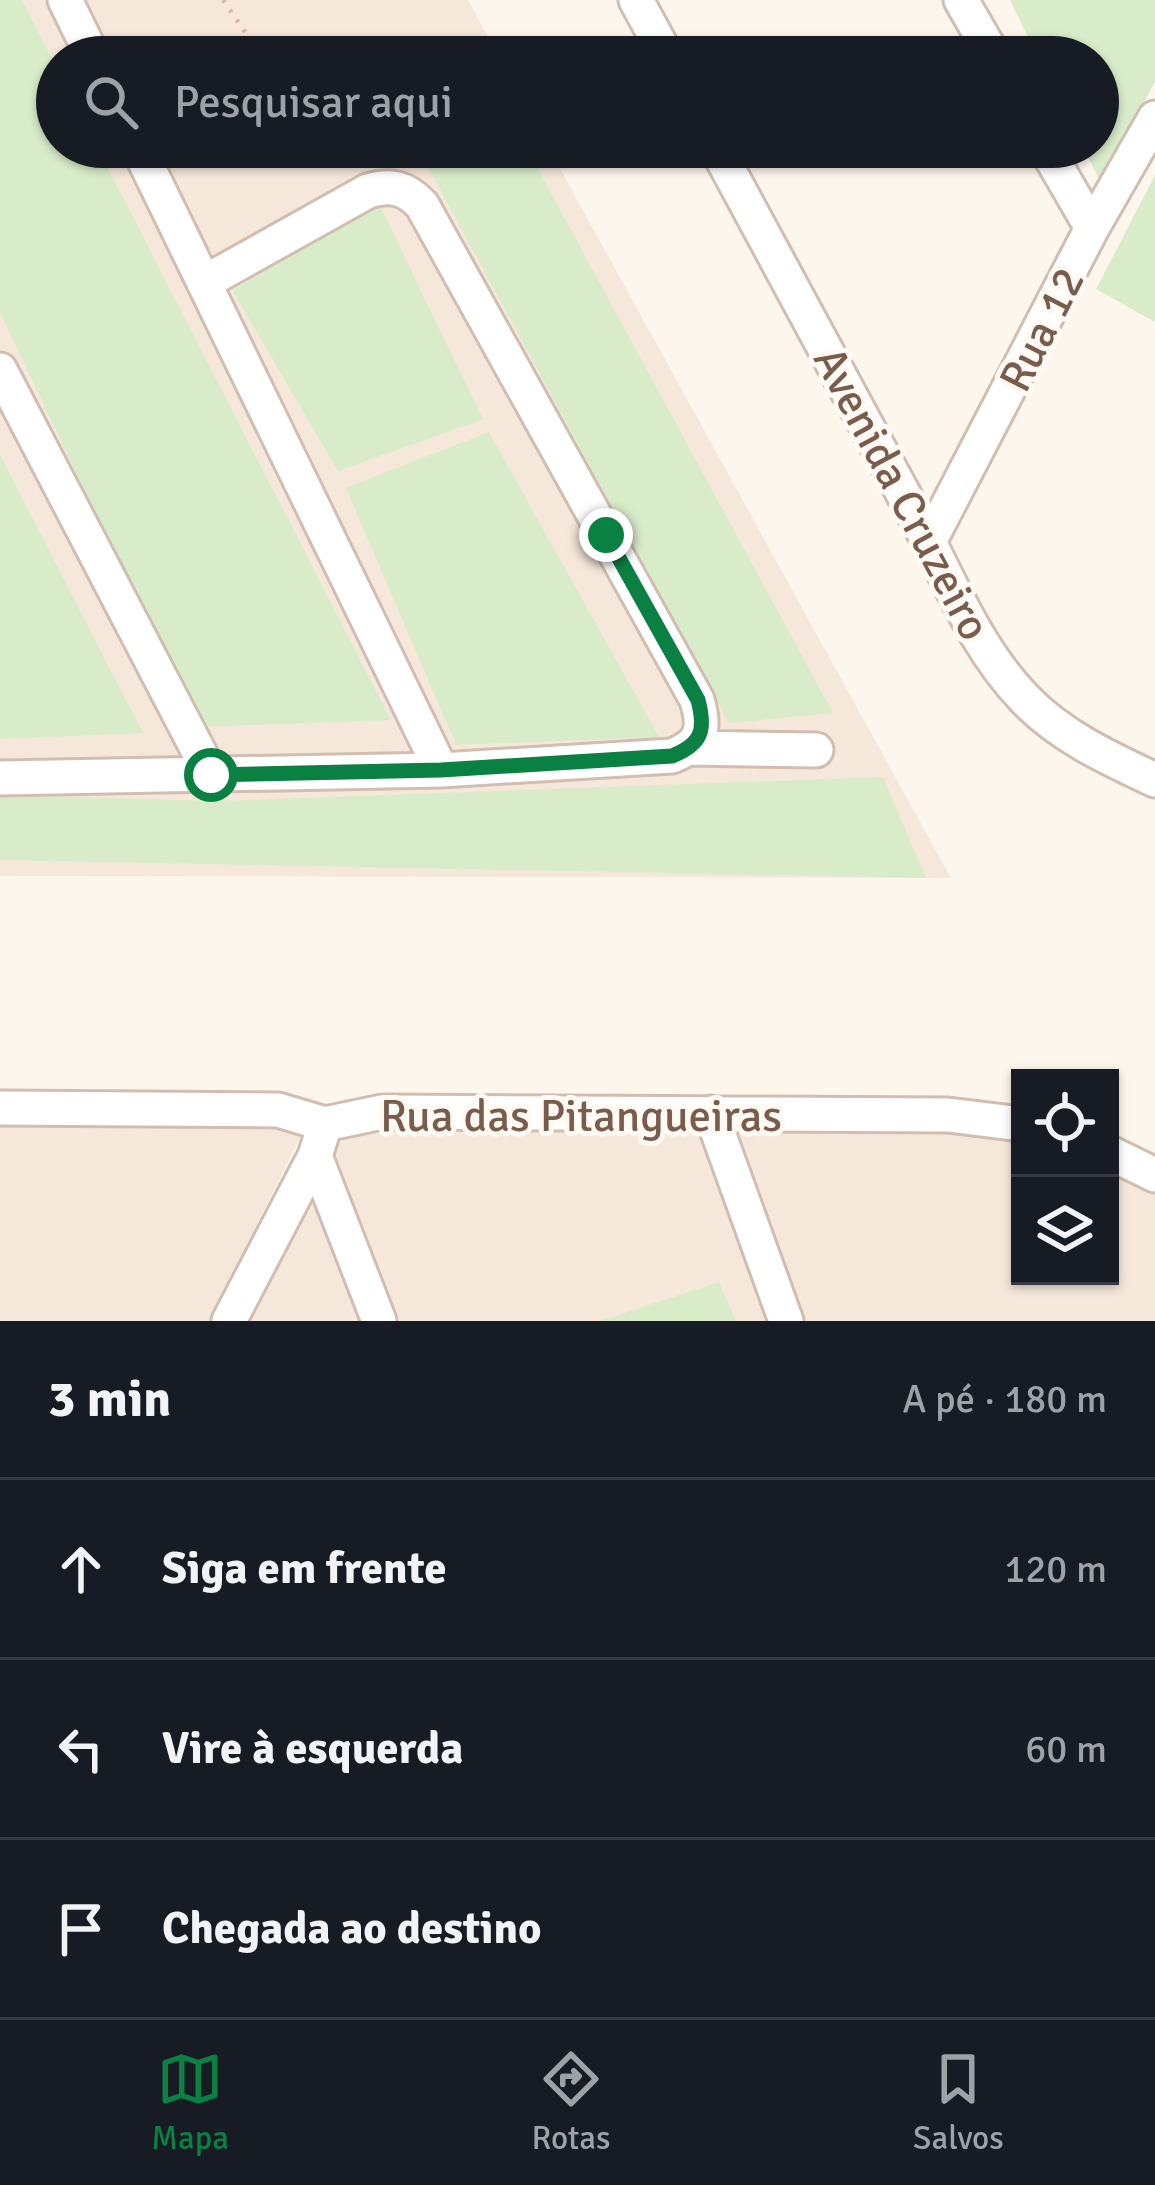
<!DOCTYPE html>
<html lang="pt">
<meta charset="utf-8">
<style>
:root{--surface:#171b24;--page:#242831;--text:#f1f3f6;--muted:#9ea1a6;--line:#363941;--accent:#0b8043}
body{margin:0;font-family:Signika,sans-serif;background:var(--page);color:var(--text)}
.controls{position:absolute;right:36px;bottom:36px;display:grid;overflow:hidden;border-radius:0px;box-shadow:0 3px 9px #0004}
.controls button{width:108px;height:108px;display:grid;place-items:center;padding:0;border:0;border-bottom:3px solid var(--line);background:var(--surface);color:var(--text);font:60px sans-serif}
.stop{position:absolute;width:36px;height:36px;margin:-27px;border:9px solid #0b8043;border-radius:50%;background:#fff}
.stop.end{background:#0b8043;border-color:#fff;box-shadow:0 3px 12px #0008}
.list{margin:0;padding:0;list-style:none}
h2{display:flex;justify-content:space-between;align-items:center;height:156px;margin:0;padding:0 48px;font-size:51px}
h2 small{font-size:39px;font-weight:400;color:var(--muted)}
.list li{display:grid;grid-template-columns:78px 1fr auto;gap:36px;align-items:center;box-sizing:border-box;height:180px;padding:0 48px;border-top:3px solid var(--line)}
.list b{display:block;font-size:45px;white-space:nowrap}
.list em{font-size:39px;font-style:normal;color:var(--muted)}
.icon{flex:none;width:66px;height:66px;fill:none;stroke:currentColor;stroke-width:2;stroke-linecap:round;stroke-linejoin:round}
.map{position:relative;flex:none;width:1155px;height:1321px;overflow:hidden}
.search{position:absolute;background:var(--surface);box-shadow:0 3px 9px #0004;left:36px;right:36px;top:36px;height:132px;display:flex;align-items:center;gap:30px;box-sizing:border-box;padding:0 42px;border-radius:66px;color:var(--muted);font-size:45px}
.sheet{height:696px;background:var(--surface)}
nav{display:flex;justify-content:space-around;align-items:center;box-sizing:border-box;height:168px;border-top:3px solid var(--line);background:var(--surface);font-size:33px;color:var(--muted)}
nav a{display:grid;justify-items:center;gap:6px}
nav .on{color:var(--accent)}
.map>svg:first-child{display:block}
.residential{fill:#f5e8da}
.green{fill:#d8ecc9}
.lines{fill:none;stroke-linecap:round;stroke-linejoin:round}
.minor-casing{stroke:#d1beb0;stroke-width:39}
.path{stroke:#d9b8a5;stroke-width:4.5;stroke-dasharray:3 9;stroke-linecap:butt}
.minor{stroke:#fff;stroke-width:33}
.route{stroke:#0b8043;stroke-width:15}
.labels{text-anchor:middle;stroke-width:10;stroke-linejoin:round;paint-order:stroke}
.street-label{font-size:45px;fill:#7a5c4d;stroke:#fffaf3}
</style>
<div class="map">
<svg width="1155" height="1321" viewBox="0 0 1155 1321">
<rect width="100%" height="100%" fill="#fdf6ec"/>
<path class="residential" d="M0 0H468L499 57H57V147H548L951 878 0 876Z
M0 1123 306 1125 209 1321H0Z
M325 1124H1020V1276H1110V1153L1155 1175V1321H229Z"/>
<path class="green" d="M0 0H22L57 69V147H97L391 720 196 727 0 312Z
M1010 0H1155V82L1101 183 1083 147H1098V57H1038Z
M417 147H526L833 713 729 723Z
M1155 175V322L1096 289Z
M380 206 483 419 338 471 232 290Z
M489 432 659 737 456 745 346 488Z
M0 455 143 733 0 739Z
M883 777 926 878 0 860V795L220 801Z
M719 1282 736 1321H600Z"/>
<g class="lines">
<defs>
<path id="minor" d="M65 0 93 57
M636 0 667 57
M961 0 994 57
M138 147 441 770
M716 147C782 268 847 389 912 510 947 573 973 645 1024 698 1060 736 1108 758 1155 780
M1045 147 1092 228
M0 370 211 775
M929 542 1092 228 1155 118
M690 748 816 750
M0 778 441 770 672 756C702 744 706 730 697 700L422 205C406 188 391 184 368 191L205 282
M0 1108 278 1110 325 1124 382 1112 948 1115 1020 1124
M711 1113 786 1321
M1110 1153 1155 1175
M315 1156 379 1321
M229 1321 315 1156 325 1124"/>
</defs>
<use href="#minor" class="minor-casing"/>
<path class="path" d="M223 0 259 52 269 57
M390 147 396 158"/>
<use href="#minor" class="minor"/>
</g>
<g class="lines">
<path class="route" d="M211 775 441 770 672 756C702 744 706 730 698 700L606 535"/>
</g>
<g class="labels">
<g class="street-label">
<text transform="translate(1041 329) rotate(-63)" y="16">Rua 12</text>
<text transform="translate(903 493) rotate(62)" y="16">Avenida Cruzeiro</text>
<text x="581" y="1131">Rua das Pitangueiras</text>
</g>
</g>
</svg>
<div class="controls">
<button><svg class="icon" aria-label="locate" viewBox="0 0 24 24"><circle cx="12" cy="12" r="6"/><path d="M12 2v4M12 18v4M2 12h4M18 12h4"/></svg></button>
<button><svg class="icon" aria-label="layers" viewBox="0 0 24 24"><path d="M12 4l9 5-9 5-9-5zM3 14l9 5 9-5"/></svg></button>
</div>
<div class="stop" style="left:211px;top:775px"></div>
<div class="stop end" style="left:606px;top:535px"></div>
<div class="search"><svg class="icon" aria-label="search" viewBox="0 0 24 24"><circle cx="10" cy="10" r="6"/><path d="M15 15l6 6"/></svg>Pesquisar aqui</div>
</div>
<section class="sheet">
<h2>3 min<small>A pé · 180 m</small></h2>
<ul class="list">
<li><svg class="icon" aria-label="ahead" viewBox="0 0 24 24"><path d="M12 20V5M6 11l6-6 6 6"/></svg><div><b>Siga em frente</b></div><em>120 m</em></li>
<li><svg class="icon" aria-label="left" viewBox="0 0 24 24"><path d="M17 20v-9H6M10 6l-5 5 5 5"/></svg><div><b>Vire à esquerda</b></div><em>60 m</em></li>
<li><svg class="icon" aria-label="arrive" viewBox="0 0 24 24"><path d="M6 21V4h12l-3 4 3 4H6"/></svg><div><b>Chegada ao destino</b></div></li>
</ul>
</section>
<nav>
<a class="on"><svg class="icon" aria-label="map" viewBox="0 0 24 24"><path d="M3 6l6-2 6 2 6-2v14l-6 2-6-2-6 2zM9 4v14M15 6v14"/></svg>Mapa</a>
<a><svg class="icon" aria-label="directions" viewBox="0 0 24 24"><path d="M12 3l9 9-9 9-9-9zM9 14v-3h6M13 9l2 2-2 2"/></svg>Rotas</a>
<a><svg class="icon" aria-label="saved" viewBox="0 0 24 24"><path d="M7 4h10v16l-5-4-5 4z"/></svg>Salvos</a>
</nav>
